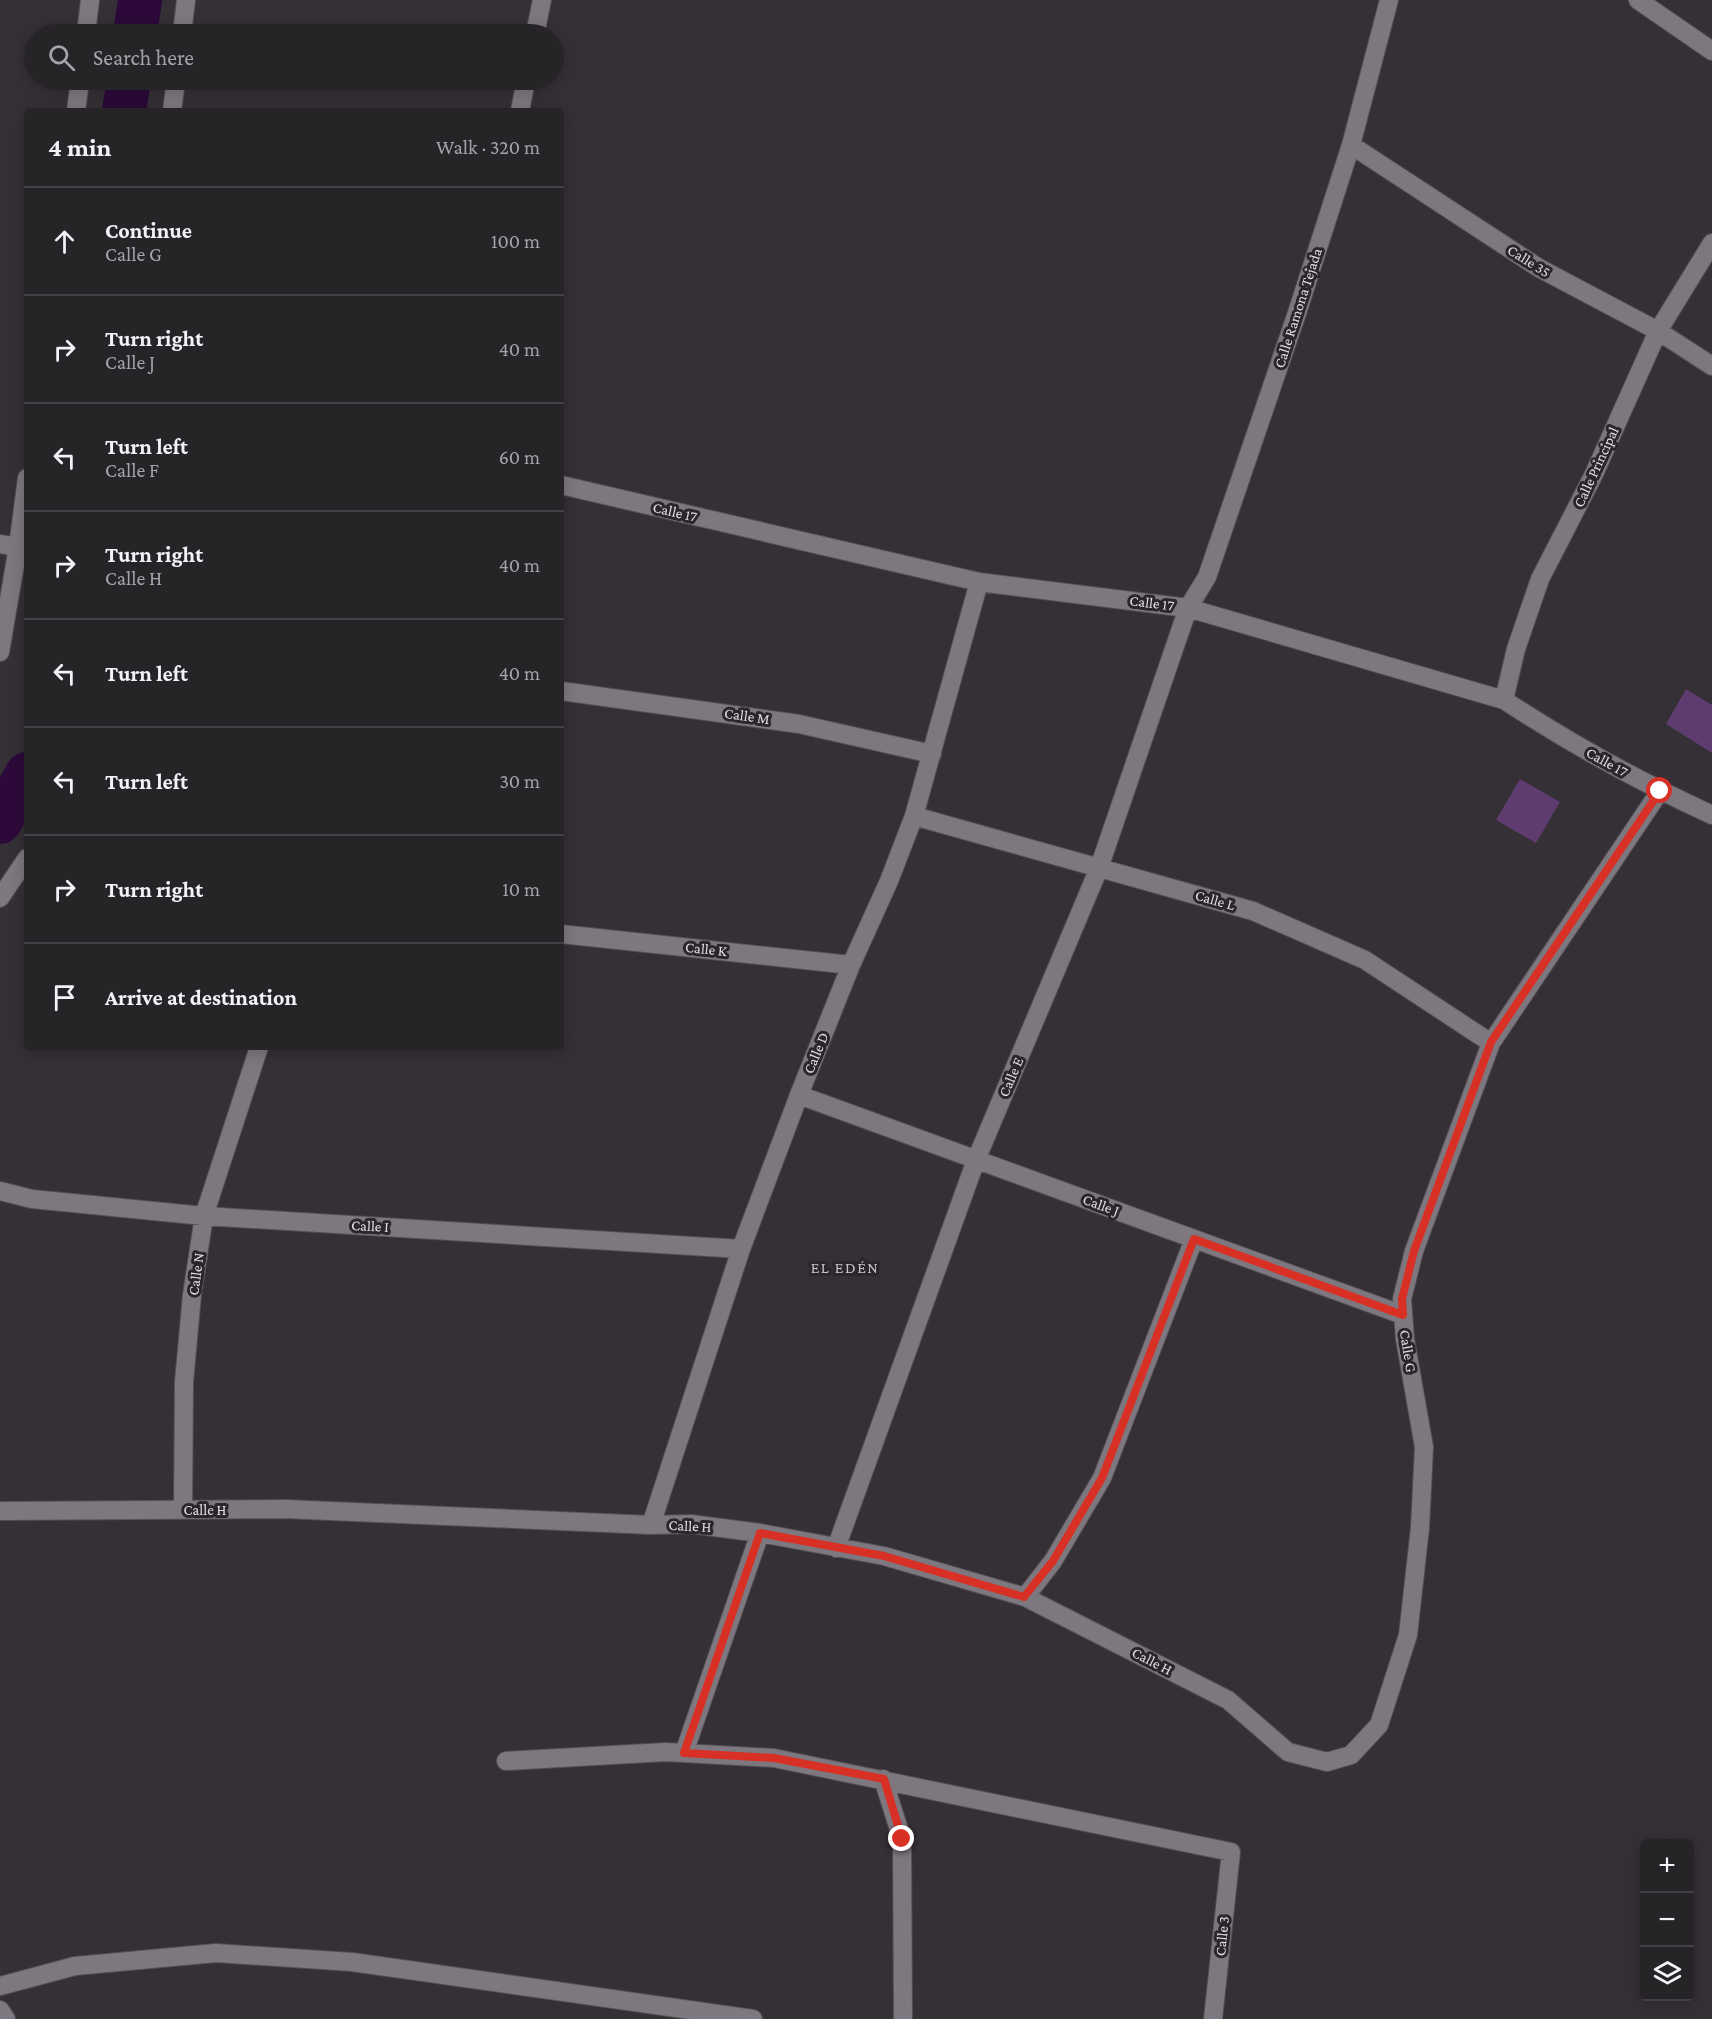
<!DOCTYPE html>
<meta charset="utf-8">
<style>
:root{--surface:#272428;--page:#333034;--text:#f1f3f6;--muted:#a4a4a8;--line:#434145}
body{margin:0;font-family:"Crimson Pro",serif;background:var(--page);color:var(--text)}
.controls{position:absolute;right:18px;bottom:18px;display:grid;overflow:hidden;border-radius:6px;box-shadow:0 3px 15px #0003}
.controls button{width:54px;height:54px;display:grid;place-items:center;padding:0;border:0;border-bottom:2px solid var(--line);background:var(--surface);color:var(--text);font:30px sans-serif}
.stop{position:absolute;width:18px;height:18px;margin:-14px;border:4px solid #d93025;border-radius:50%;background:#fff}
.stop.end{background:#d93025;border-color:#fff;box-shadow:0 2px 6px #0008}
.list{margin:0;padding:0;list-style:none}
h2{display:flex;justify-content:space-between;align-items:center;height:78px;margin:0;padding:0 24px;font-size:26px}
h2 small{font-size:20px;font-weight:400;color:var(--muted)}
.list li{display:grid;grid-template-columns:39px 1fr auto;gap:18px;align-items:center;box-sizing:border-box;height:108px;padding:0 24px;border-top:2px solid var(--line)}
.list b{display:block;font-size:22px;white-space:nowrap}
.list p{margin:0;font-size:20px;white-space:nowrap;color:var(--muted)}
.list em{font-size:20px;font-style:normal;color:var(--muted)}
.icon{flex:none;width:33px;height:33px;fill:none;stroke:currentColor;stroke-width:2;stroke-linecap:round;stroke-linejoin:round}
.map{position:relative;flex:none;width:1712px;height:2019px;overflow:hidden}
.search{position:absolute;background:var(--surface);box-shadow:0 3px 15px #0003;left:24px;top:24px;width:540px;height:66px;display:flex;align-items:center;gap:15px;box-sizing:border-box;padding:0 21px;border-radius:33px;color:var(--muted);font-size:22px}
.panel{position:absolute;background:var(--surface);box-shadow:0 3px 15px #0003;left:24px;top:108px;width:540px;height:942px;border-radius:6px}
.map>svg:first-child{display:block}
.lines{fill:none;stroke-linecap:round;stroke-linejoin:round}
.canal{stroke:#2c093a;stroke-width:44}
.building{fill:#5f3c6f}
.minor-casing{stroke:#534f55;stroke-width:20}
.minor{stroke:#7d787f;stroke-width:18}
.route{stroke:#d93025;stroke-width:8}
.labels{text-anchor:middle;stroke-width:6;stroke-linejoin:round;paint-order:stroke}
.street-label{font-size:15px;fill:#e1dee2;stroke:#2a262c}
.neighbourhood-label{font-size:16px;letter-spacing:1.5px;fill:#c7c2ca;stroke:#2a262c}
</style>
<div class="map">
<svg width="1712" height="2019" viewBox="0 0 1712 2019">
<rect width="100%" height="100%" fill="#343036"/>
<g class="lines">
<path class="canal" d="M135 34 140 0
M124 111 129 80
M0 822 27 774"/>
</g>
<path class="building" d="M1686 689 1712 705V753L1666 724Z
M1520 779 1560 802 1536 843 1496 820Z"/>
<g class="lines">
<defs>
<path id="minor" d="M1638 0 1712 51
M86 34 90 0
M182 34 186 0
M535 34 542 0
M76 111 80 80
M172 111 176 80
M520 111 526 80
M1351 145 1539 268 1658 331 1712 366
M561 485 979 582 1188 608 1504 700C1571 744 1640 782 1712 815
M0 544 18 547
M0 652 18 547 27 478
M561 691 799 724 932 754
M1504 700 1516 649 1540 579 1594 474 1658 331 1712 243
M914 816 1253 911 1365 960 1491 1043
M0 898 27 858
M561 934 851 965
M799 1095 1403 1315
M0 1191 32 1199 204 1216 741 1249
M183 1510 184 1382 192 1295 204 1216 259 1047
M0 1511 285 1509 651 1525 691 1524 760 1533 884 1556 1025 1597 1228 1700 1288 1752 1327 1762 1351 1755 1379 1725 1408 1635 1420 1528 1424 1447 1405 1339 1402 1299 1414 1251 1491 1043 1660 791
M651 1525 741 1249 799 1095 851 965 889 881 914 816 979 582
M836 1548 976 1160 1099 868 1188 608 1207 577 1297 313 1351 145 1389 0
M1025 1597 1053 1561 1102 1478 1194 1239
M684 1753 760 1533
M506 1761 666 1752 774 1758 1231 1852 1213 2019
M883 1779 902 1839 903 2019
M0 1986 75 1966 216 1953 352 1962 753 2019
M0 2010 6 2019"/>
</defs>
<use href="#minor" class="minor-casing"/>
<use href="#minor" class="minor"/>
</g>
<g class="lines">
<path class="route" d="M902 1839 884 1779 774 1758 684 1753 760 1533 884 1556 1024 1597 1053 1561 1102 1478 1194 1239 1403 1315 1402 1299 1414 1251 1491 1042 1660 791"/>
</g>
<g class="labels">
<g class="street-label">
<text transform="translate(1529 261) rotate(32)" y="5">Calle 35</text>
<text transform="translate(1298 308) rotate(-72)" y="5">Calle Ramona Tejada</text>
<text transform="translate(1596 467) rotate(-65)" y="5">Calle Principal</text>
<text transform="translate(675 512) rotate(13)" y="5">Calle 17</text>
<text transform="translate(1152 603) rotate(7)" y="5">Calle 17</text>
<text transform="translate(747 716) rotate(8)" y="5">Calle M</text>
<text transform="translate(1607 762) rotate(29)" y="5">Calle 17</text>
<text transform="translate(1215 900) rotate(16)" y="5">Calle L</text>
<text transform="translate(706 949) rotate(6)" y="5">Calle K</text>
<text transform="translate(816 1053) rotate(-68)" y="5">Calle D</text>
<text transform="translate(1011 1077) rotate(-67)" y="5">Calle E</text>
<text transform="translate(1101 1205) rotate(20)" y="5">Calle J</text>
<text transform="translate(370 1226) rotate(3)" y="5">Calle I</text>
<text transform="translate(196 1274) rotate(-82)" y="5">Calle N</text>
<text transform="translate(1408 1351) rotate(81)" y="5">Calle G</text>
<text x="205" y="1515">Calle H</text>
<text transform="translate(690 1526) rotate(3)" y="5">Calle H</text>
<text transform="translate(1152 1661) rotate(27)" y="5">Calle H</text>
<text transform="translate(1222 1936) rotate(-84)" y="5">Calle 3</text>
</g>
<g class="neighbourhood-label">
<text x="845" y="1273">EL EDÉN</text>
</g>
</g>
</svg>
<div class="controls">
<button>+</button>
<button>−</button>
<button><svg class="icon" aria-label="layers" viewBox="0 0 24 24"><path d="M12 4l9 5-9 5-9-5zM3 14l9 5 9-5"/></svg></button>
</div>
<div class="stop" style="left:1660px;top:791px"></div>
<div class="stop end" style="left:902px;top:1839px"></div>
<div class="search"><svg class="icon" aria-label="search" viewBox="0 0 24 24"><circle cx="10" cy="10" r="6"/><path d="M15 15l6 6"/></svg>Search here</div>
<section class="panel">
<h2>4 min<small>Walk · 320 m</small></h2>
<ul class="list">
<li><svg class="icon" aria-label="ahead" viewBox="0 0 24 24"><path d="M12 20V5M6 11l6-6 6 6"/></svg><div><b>Continue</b><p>Calle G</p></div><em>100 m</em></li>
<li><svg class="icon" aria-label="right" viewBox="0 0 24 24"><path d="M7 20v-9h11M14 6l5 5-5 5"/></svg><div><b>Turn right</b><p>Calle J</p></div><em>40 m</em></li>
<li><svg class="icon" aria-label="left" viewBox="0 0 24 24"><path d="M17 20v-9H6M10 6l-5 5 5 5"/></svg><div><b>Turn left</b><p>Calle F</p></div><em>60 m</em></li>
<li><svg class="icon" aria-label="right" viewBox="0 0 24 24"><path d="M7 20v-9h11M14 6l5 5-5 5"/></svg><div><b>Turn right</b><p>Calle H</p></div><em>40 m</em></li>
<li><svg class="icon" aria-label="left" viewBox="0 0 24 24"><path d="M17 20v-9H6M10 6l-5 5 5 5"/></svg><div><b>Turn left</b></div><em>40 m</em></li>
<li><svg class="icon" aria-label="left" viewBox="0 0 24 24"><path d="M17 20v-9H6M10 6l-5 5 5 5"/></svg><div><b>Turn left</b></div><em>30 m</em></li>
<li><svg class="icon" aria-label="right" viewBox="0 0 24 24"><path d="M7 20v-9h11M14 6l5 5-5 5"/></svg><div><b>Turn right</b></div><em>10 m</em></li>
<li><svg class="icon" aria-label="arrive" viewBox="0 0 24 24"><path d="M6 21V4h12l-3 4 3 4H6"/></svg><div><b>Arrive at destination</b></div></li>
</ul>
</section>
</div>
